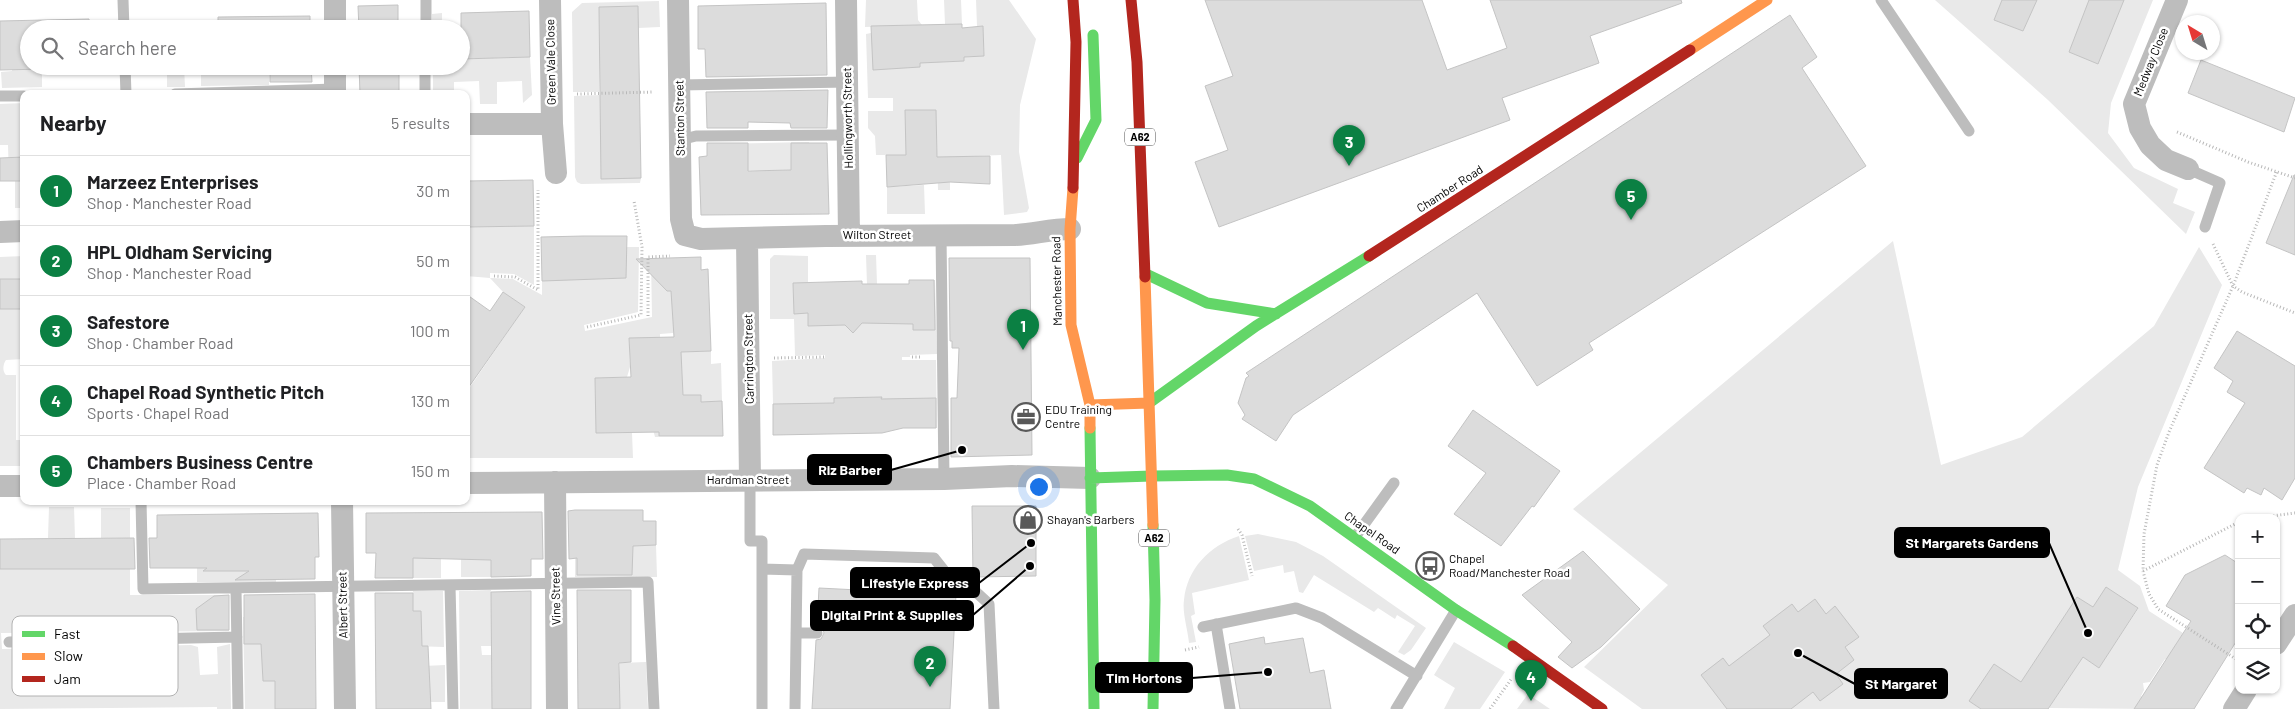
<!DOCTYPE html>
<meta charset="utf-8">
<style>
:root{--surface:#fff;--page:#f6f6f6;--text:#202124;--muted:#757577;--line:#e0e0e0;--accent:#0b8043}
body{margin:0;font-family:Barlow,sans-serif;background:var(--page);color:var(--text)}
.controls{position:absolute;right:15px;bottom:15px;display:grid;overflow:hidden;border-radius:10px;box-shadow:0 1px 4px #0004}
.controls button{width:45px;height:45px;display:grid;place-items:center;padding:0;border:0;border-bottom:1px solid var(--line);background:var(--surface);color:var(--text);font:25px sans-serif}
.compass{position:absolute;left:2175px;top:15px;width:45px;height:45px;border-radius:50%;background:var(--surface);box-shadow:0 1px 4px #0004;rotate:322deg}
.you{position:absolute;left:1038px;top:486px;width:18px;height:18px;margin:-12px;border:4px solid #fff;border-radius:50%;background:#1a73e8;box-shadow:0 0 0 8px #1a73e833}
.badge{display:grid;place-items:center;width:32px;height:32px;border-radius:50%;background:var(--accent);color:#fff;font-size:16px;font-weight:700}
.pin{position:absolute;translate:-50% -41px;filter:drop-shadow(0 1px 2px #0008)}
.pin::after{content:'';position:absolute;top:26px;width:18px;height:15px;background:inherit;clip-path:polygon(0 0,100% 0,50% 100%)}
.list{margin:0;padding:0;list-style:none}
h2{display:flex;justify-content:space-between;align-items:center;height:65px;margin:0;padding:0 20px;font-size:21px}
h2 small{font-size:16px;font-weight:400;color:var(--muted)}
.list li{display:grid;grid-template-columns:32px 1fr auto;gap:15px;align-items:center;box-sizing:border-box;height:70px;padding:0 20px;border-top:1px solid var(--line)}
.list b{display:block;font-size:19px;white-space:nowrap}
.list p{margin:0;font-size:16px;white-space:nowrap;color:var(--muted)}
.list em{font-size:16px;font-style:normal;color:var(--muted)}
.icon{flex:none;width:28px;height:28px;fill:none;stroke:currentColor;stroke-width:2;stroke-linecap:round;stroke-linejoin:round}
.map{position:relative;flex:none;width:2295px;height:709px;overflow:hidden}
.search{position:absolute;background:var(--surface);box-shadow:0 1px 4px #0004;left:20px;top:20px;width:450px;height:55px;display:flex;align-items:center;gap:12px;box-sizing:border-box;padding:0 18px;border-radius:28px;color:var(--muted);font-size:19px}
.panel{position:absolute;background:var(--surface);box-shadow:0 1px 4px #0004;left:20px;top:90px;width:450px;height:415px;border-radius:10px}
.map>svg:first-child{display:block}
.green{fill:#e9e9e9}
.building{fill:#dcdcdc;stroke:#c4c4c4}
.lines{fill:none;stroke-linecap:round;stroke-linejoin:round}
.path{stroke:#b8b8b8;stroke-width:3;stroke-dasharray:1 2.5;stroke-linecap:butt}
.lane{stroke:#bdbdbd;stroke-width:11}
.street{stroke:#bdbdbd;stroke-width:22}
.fast{stroke:#63d668;stroke-width:11}
.slow{stroke:#ff974d;stroke-width:11}
.jam{stroke:#b3261e;stroke-width:11}
.labels{text-anchor:middle;stroke-width:5;stroke-linejoin:round;paint-order:stroke}
.shield{fill:#fff;stroke:#4c4c4c;stroke-width:1}
.shield-label{font-size:11px;font-weight:bold;fill:#000}
.street-label{font-size:12px;fill:#000;stroke:#fff}
.poi-label{font-size:12px;fill:#000;stroke:#fff;text-anchor:start}
.key{fill:#fff;stroke:#b2b2b2;stroke-width:1}
.key-label{font-size:14px;fill:#000}
.leader{fill:none;stroke:#000;stroke-width:2}
.callout-dot{fill:#000;stroke:#fff;stroke-width:2}
.callout{fill:#000;stroke:#000;stroke-width:2}
.callout-label{font-size:14px;text-anchor:middle;font-weight:bold;fill:#fff}
</style>
<div class="map">
<svg width="2295" height="709" viewBox="0 0 2295 709">
<rect width="100%" height="100%" fill="#fff"/>
<path class="green" d="M866 0H917L918 20 922 25 865 27Z
M944 0H961L962 24H945Z
M976 0H1009L1036 39 1020 105 1019 152 1029 208 1027 212 1004 215 1001 155 950 157V190H938L936 110H923L906 155H876L875 136 868 128V111H893V98H868L866 34 871 33 920 67V54L932 25 940 24 942 62 963 61 964 57 984 56 983 26H977Z
M1935 0H2002L1995 20 2023 31 2036 0H2153L2111 103 2108 133 2134 168 2178 189 2173 203 2195 212 2186 234 2048 100Z
M659 1 660 27 638 28 637 6 599 7V92H573L572 12 582 3Z
M442 13V29H432V14Z
M530 57 532 95 523 103 522 81 497 82V104H480L479 81 454 82V94H433V66H461V59Z
M12 60 29 66 42 68V87L2 88 1 72 12 71Z
M167 66H184L185 87H167Z
M201 66H218L219 69 270 66 269 85 201 86Z
M600 95 602 178H641L640 183 581 184 577 182 575 177 574 96Z
M24 103V157L19 158 20 187 24 188V208H15V179H9L8 145H0V104Z
M809 142V170H719L718 144Z
M924 185 925 214H887V187Z
M534 226V285L514 274 490 273V278L513 279 542 295V280L626 278V247H639L638 312 584 325 585 331 652 317 651 259 668 269 701 268 671 288 677 329H673V333L660 334V346L674 352 711 351V364L721 363 722 401 701 402V395H693V403L658 390 659 437H655L629 339 630 367 627 377 595 378 596 433H632L633 458H466V385L470 387 525 307 503 292 490 278 466 276V227Z
M1893 241 1941 465 2022 437 2154 326 2199 247 2222 285 2138 487 2118 570 2140 586 2149 611 2183 633 2176 644 2186 650 2176 665 2165 659 2150 682 2143 683 2144 690 2141 696 2152 704 2149 709 2049 708 2083 657 2099 668 2138 609 2107 588 2093 607 2077 597 2021 682 1994 664 1970 701 1981 709H1642L1584 667 1668 585 1573 509Z
M774 255 808 256V283H793L794 313H808V326L846 320V326L851 330 868 315 866 255H876L877 284H871L933 317 932 280H935L937 354 910 355V357H902V360H936L937 428H925L881 399V397L860 398V434H854V397L834 398V403L773 404 772 361 825 358V355L795 356 794 319H770V259Z
M24 256V279H0V257Z
M24 308V359L6 360C3 364 2 371 6 375H16V440H24V466H0V309Z
M49 507H74L75 538H48Z
M101 508H130V595H229V631L1 633 2 649 191 645 198 647 200 675 218 674 217 647 230 644 231 709H217V707L0 709V569H124V538H101Z
M1258 534 1296 542 1323 556 1426 628 1411 650 1404 655 1398 652 1415 626 1397 615 1395 619 1378 608 1374 612 1314 575 1303 593 1299 592 1294 571 1284 573 1283 565 1254 571 1245 536Z
M1239 536 1249 580 1192 593 1195 614 1191 616 1196 642 1189 643C1188 630 1182 613 1184 600 1187 569 1209 546 1239 536Z
M656 545 657 577H575V548L607 561 633 562V546Z
M516 549V577H461V550Z
M404 551H441V578H404Z
M197 556H276V582H197Z
M491 590 492 646H481L482 655H492V709H460L459 591Z
M413 591H443L444 647 413 646 421 622V611H413Z
M274 616V644L262 671 263 681H275V709H245L243 617Z
M1454 642 1505 672 1480 709H1444L1455 688 1434 675Z
M646 662 648 709H620V663Z
M445 665V702H413L424 666Z
M1528 694 1550 709H1517Z"/>
<path class="building" d="M1205 0H1422L1447 70 1507 48 1490 0H1681L1682 3 1590 36 1599 63 1502 98 1510 120 1219 227 1195 162 1228 150 1205 86 1233 76Z
M2002 0H2037L2023 31 1994 20Z
M2089 0H2124L2098 64 2069 52Z
M826 3 827 75 706 77 705 49H698V6Z
M398 5V29H359L358 6Z
M638 6 641 178 601 179 599 7Z
M529 11 530 57 461 59V13Z
M1790 15 1817 57 1802 68 1866 166 1589 343 1593 350 1537 386 1477 293 1293 415 1276 441 1242 419 1245 415 1238 403 1246 378 1249 376 1246 373Z
M310 16V29H218V17Z
M89 19 90 29H29V66L91 68 0 70V21Z
M962 24V28L983 26 984 56 964 57V61L920 63V67L873 70 871 26Z
M2201 60 2295 98 2284 132 2188 93Z
M218 66H311L312 82H270V69H218Z
M359 66H399V94H360Z
M828 90 827 128H791L790 123 748 122V128H707L706 92Z
M905 110H936L937 157 990 156V184L950 182 887 187 886 155H906Z
M707 143H748V171L791 170V143H827L829 214 701 215 699 157 707 156Z
M24 157V181H0V158Z
M2294 175H2295V255L2266 243Z
M533 180 534 226 466 227V181Z
M584 236H627L626 278 542 281 541 237Z
M701 257V270L708 269 711 351 681 352 683 395H701V402L722 401 723 436H659V432L596 433 595 378 631 377 629 338 674 337 671 291H667L636 259Z
M949 258H1030L1032 455 951 457V398H957L959 348H952V341H950Z
M0 279H24V309H0Z
M909 280H934L935 330H913V324L862 323 853 333 845 325 808 326V313L794 314 793 283 862 281V284H909Z
M503 292 525 307 466 391V294L490 311Z
M2237 331 2295 366V478L2282 500 2264 488 2261 495 2247 488 2244 493 2204 468 2245 403 2227 392 2233 381 2214 368Z
M882 397 881 399 936 398V428H903L882 433 773 435V404L834 403V398Z
M1473 410 1560 471 1534 507 1532 506 1501 546 1454 514 1486 473 1448 446Z
M972 506H1036V576L973 577Z
M575 510H643V521H656V545L633 546 632 575H577V558L569 559 568 511Z
M542 512 543 559H531V576L491 577V560L413 558V578H375L376 553H366V513Z
M318 513 319 557H315V579L235 580 249 571H203L207 568H150L149 538H157V515Z
M134 538 135 569H0V539Z
M1583 551 1640 609 1601 647 1572 668 1558 657 1572 642 1522 595Z
M2225 555 2239 564V637L2194 709H2134L2191 621 2166 606 2185 575Z
M2106 587 2138 608 2099 668 2083 657 2048 709H1981L1969 701 1994 664 2021 682 2077 597 2093 607Z
M819 588 956 595 950 709H812L816 640 821 639 824 633 823 629 817 626Z
M577 590H631V662L619 663 620 709H578Z
M531 591V709H492L491 592Z
M375 593H413V611H421L422 646H428L431 709H376Z
M315 594 316 709H275V681H263L261 644H244V595Z
M229 595V630H197L196 609 214 596Z
M1815 599 1826 614 1835 606 1859 637 1845 647 1854 660 1836 674 1843 684 1820 701 1813 692 1791 709H1727L1701 675 1723 658 1729 666 1770 635 1763 626 1792 604 1798 612Z
M1264 637 1265 644 1303 638 1310 673 1324 670 1331 709H1240L1229 644Z"/>
<g class="lines">
<path class="path" d="M577 94 653 92
M2177 132 2248 162 2295 178
M2213 244 2233 286 2242 292 2295 313
M494 276 515 277 538 290V190
M648 316V257L670 256
M587 327 641 315 642 247 634 201
M912 357H922
M774 358 824 357
M2256 518 2295 513
M1238 529 1242 535 1252 576
M2143 571 2239 522
M1185 650 1199 647
M2239 661 2158 609 2149 594 2143 571 2144 534 2157 465 2169 432 2233 286 2277 171
M1490 709 1512 678"/>
<path class="lane" d="M123 0 124 29
M1881 0 1969 131
M426 29V0
M125 66 126 94
M680 85 848 82
M175 94 335 89
M425 94V66
M0 96H24
M680 140 696 136 848 135
M2188 169 2220 183 2205 227
M941 235 944 479
M750 480V541H762V709
M141 501 143 589 648 582 654 709
M1355 537 1394 483
M762 569 797 570
M450 586 453 709
M236 589 238 709
M1216 624 1230 709
M1203 627 1296 608 1322 618 1417 676
M796 633H817
M9 642 237 637
M795 709 797 570 804 554 934 558 957 587 976 592 989 604 994 709
M1396 709 1456 610"/>
<path class="street" d="M550 0 552 124 556 173
M678 0 681 219 685 235 701 239 826 236 1015 235C1034 234 1051 229 1070 229
M846 0 849 236
M2177 0 2134 104 2140 128 2150 145 2166 160 2188 169
M335 29V0
M335 66V94
M466 124H552
M0 232 24 231
M747 239 750 480
M555 482 557 709
M466 483 944 479 1012 476 1090 478
M0 486H24
M342 501 345 709
M2276 644 2295 615
M2234 709 2246 690"/>
<path class="fast" d="M1077 158 1096 120 1093 35
M1146 274 1207 303 1276 314
M1149 403 1256 326 1369 256
M1090 428 1094 709
M1152 476 1227 475 1254 479 1310 506 1456 610 1513 646
M1090 478 1152 476
M1153 709 1155 600 1153 525"/>
<path class="slow" d="M1690 50 1767 0
M1073 188 1070 229 1071 325 1090 405V428
M1145 277 1153 525
M1090 405 1149 403"/>
<path class="jam" d="M1131 0 1137 62 1145 277
M1073 188 1076 42 1073 0
M1369 256 1690 50
M1513 646 1602 709"/>
</g>
<defs>
<symbol id="office-ring" viewBox="-11 -11 22 22"><circle r="9.5" fill="#fff" stroke="#595959" stroke-width="1.5"/><path d="M-6-3h4V-5.5h4V-3h4V5H-6ZM-1-4.5V-3h2v-1.5ZM-6 0V1H6V0Z" fill="#595959"/></symbol>
<symbol id="shop-ring" viewBox="-11 -11 22 22"><circle r="9.5" fill="#fff" stroke="#595959" stroke-width="1.5"/><path d="M-5-2.5h2.3a2.7 3.5 0 0 1 5.4 0H5L5.5 6h-11ZM-1.5-2.5h3a1.5 2.3 0 0 0-3 0Z" fill="#595959"/></symbol>
<symbol id="bus-ring" viewBox="-11 -11 22 22"><circle r="9.5" fill="#fff" stroke="#595959" stroke-width="1.5"/><path d="M-5-6H5V4H4V6H2V4H-2V6H-4V4H-5ZM-3.5-4V0h7V-4ZM-3.5 1.2v1.5H-2V1.2ZM2 1.2v1.5H3.5V1.2Z" fill="#595959"/></symbol>
</defs>
<g fill-rule="evenodd">
<use href="#office-ring" x="1010" y="401" width="32" height="32"/>
<use href="#shop-ring" x="1012" y="504" width="32" height="32"/>
<use href="#bus-ring" x="1414" y="550" width="32" height="32"/>
</g>
<g class="labels">
<g class="shield">
<rect x="1125" y="128.5" width="30" height="17" rx="4"/>
<rect x="1139" y="529.5" width="30" height="17" rx="4"/>
</g>
<g class="shield-label">
<text x="1140" y="141">A62</text>
<text x="1154" y="542">A62</text>
</g>
<g class="street-label">
<text transform="translate(551 62) rotate(-91)" y="4">Green Vale Close</text>
<text transform="translate(2151 62) rotate(-68)" y="4">Medway Close</text>
<text transform="translate(680 118) rotate(-91)" y="4">Stanton Street</text>
<text transform="translate(848 118) rotate(-91)" y="4">Hollingworth Street</text>
<text transform="translate(1450 189) rotate(-33)" y="4">Chamber Road</text>
<text x="877" y="239">Wilton Street</text>
<text transform="translate(1057 281) rotate(-91)" y="4">Manchester Road</text>
<text transform="translate(749 359) rotate(-91)" y="4">Carrington Street</text>
<text x="748" y="484">Hardman Street</text>
<text transform="translate(1372 533) rotate(35)" y="4">Chapel Road</text>
<text transform="translate(556 596) rotate(-91)" y="4">Vine Street</text>
<text transform="translate(343 605) rotate(-91)" y="4">Albert Street</text>
</g>
<g class="poi-label">
<text x="1045" y="414">EDU Training<tspan x="1045" dy="14">Centre</tspan></text>
<text x="1047" y="524">Shayan's Barbers</text>
<text x="1449" y="563">Chapel<tspan x="1449" dy="14">Road/Manchester Road</tspan></text>
</g>
</g>
<rect x="12" y="616" width="166" height="80" rx="8" class="key"/>
<rect x="22" y="631" width="23" height="6" fill="#63d668"/>
<rect x="22" y="653" width="23" height="7" fill="#ff974d"/>
<rect x="22" y="676" width="23" height="6" fill="#b3261e"/>
<g class="key-label">
<text x="54" y="639">Fast</text>
<text x="54" y="661">Slow</text>
<text x="54" y="684">Jam</text>
</g>
<path class="leader" d="M962 450L891 470M2088 633L2049 543M1031 543L979 583M1030 566L973 615M1268 672L1192 678M1798 653L1855 684"/>
<g class="callout-dot">
<circle cx="962" cy="450" r="5"/>
<circle cx="2088" cy="633" r="5"/>
<circle cx="1031" cy="543" r="5"/>
<circle cx="1030" cy="566" r="5"/>
<circle cx="1268" cy="672" r="5"/>
<circle cx="1798" cy="653" r="5"/>
</g>
<g class="callout">
<rect x="808" y="455" width="83" height="29" rx="5"/>
<rect x="1895" y="528" width="154" height="29" rx="5"/>
<rect x="851" y="568" width="128" height="29" rx="5"/>
<rect x="811" y="601" width="162" height="29" rx="5"/>
<rect x="1096" y="663" width="96" height="29" rx="5"/>
<rect x="1855" y="669" width="92" height="29" rx="5"/>
</g>
<g class="callout-label">
<text x="850" y="475">Riz Barber</text>
<text x="1972" y="548">St Margarets Gardens</text>
<text x="915" y="588">Lifestyle Express</text>
<text x="892" y="620">Digital Print &amp; Supplies</text>
<text x="1144" y="683">Tim Hortons</text>
<text x="1901" y="689">St Margaret</text>
</g>
</svg>
<div class="controls">
<button>+</button>
<button>−</button>
<button><svg class="icon" aria-label="locate" viewBox="0 0 24 24"><circle cx="12" cy="12" r="6"/><path d="M12 2v4M12 18v4M2 12h4M18 12h4"/></svg></button>
<button><svg class="icon" aria-label="layers" viewBox="0 0 24 24"><path d="M12 4l9 5-9 5-9-5zM3 14l9 5 9-5"/></svg></button>
</div>
<svg class="compass" viewBox="-18 -18 36 36"><path d="M0-13l5 13h-10z" fill="#e53935"/><path d="M0 13l5-13h-10z" fill="#757577"/></svg>
<div class="you"></div>
<div class="pin badge" style="left:1023px;top:350px">1</div>
<div class="pin badge" style="left:930px;top:687px">2</div>
<div class="pin badge" style="left:1349px;top:166px">3</div>
<div class="pin badge" style="left:1531px;top:701px">4</div>
<div class="pin badge" style="left:1631px;top:220px">5</div>
<div class="search"><svg class="icon" aria-label="search" viewBox="0 0 24 24"><circle cx="10" cy="10" r="6"/><path d="M15 15l6 6"/></svg>Search here</div>
<section class="panel">
<h2>Nearby<small>5 results</small></h2>
<ul class="list">
<li><span class="badge">1</span><div><b>Marzeez Enterprises</b><p>Shop · Manchester Road</p></div><em>30 m</em></li>
<li><span class="badge">2</span><div><b>HPL Oldham Servicing</b><p>Shop · Manchester Road</p></div><em>50 m</em></li>
<li><span class="badge">3</span><div><b>Safestore</b><p>Shop · Chamber Road</p></div><em>100 m</em></li>
<li><span class="badge">4</span><div><b>Chapel Road Synthetic Pitch</b><p>Sports · Chapel Road</p></div><em>130 m</em></li>
<li><span class="badge">5</span><div><b>Chambers Business Centre</b><p>Place · Chamber Road</p></div><em>150 m</em></li>
</ul>
</section>
</div>
